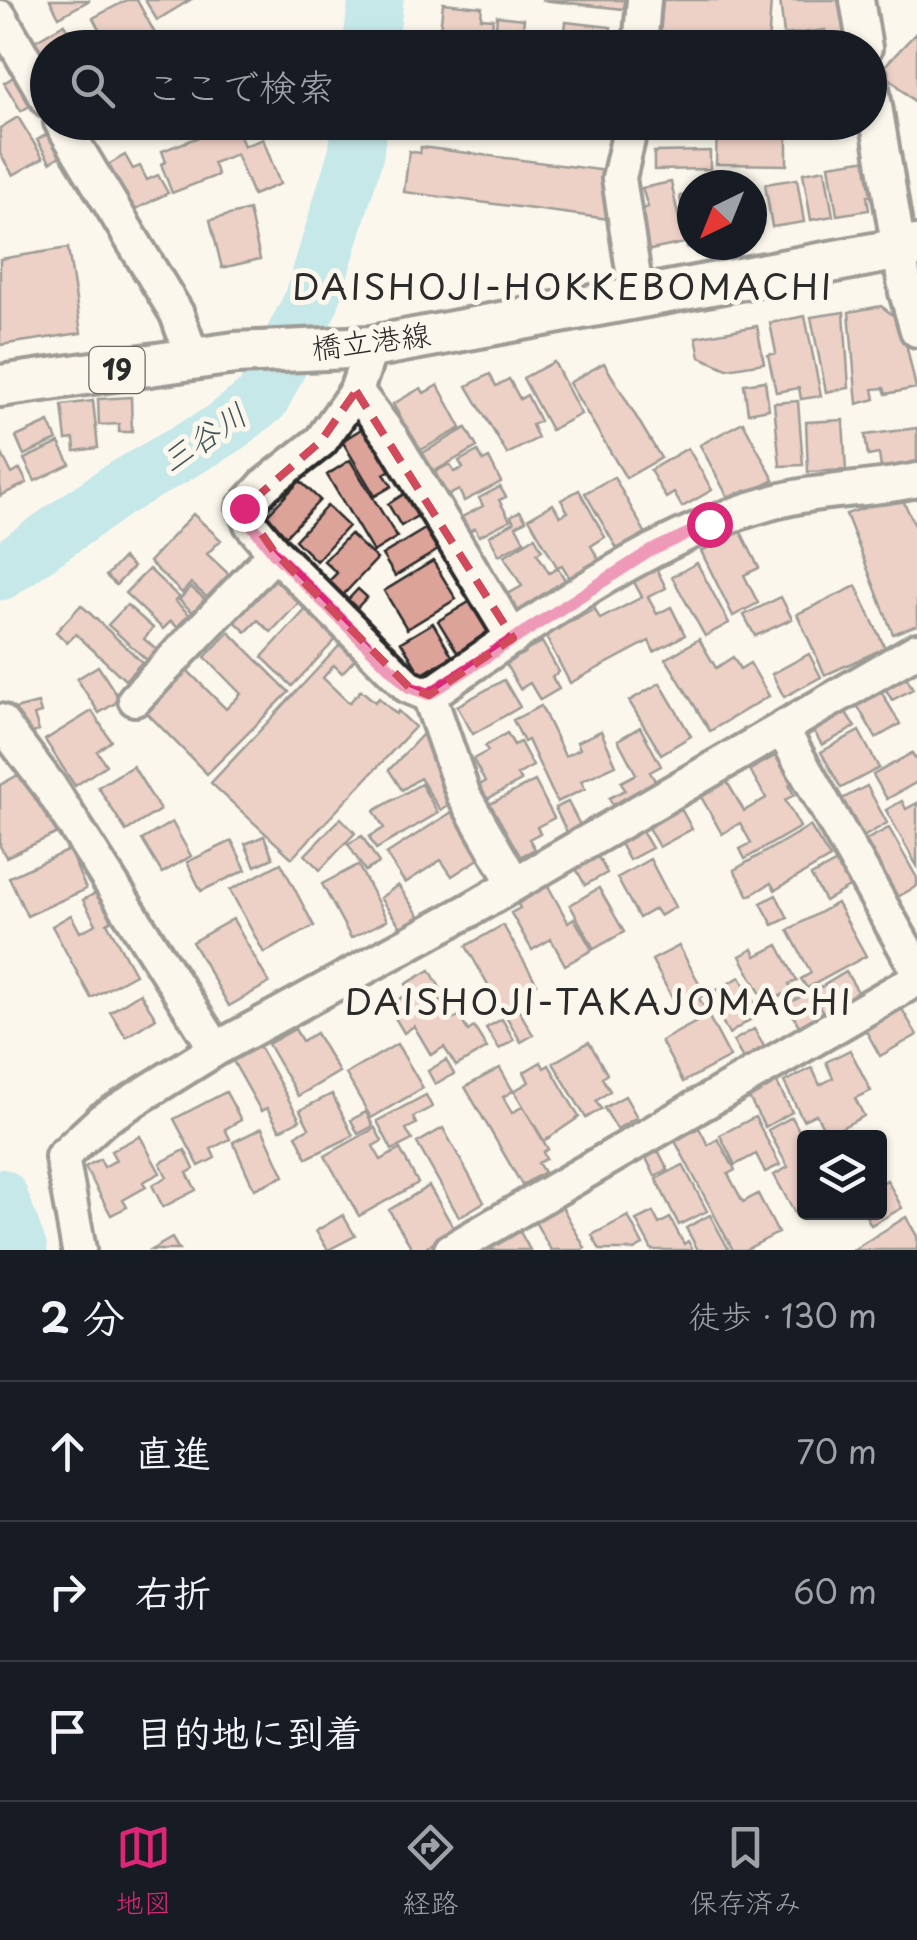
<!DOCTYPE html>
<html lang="ja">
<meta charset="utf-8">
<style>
:root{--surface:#171b24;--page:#20242c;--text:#f1f3f6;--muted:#9ea1a6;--line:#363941;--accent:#db2777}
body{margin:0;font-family:"Playpen Sans","Klee One",sans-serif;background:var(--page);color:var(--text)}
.controls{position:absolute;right:30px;bottom:30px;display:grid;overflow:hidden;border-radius:10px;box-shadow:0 2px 8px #0004}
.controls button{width:90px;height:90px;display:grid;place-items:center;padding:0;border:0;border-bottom:2px solid var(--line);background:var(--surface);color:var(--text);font:50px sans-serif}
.compass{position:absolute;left:677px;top:170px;width:90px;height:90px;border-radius:50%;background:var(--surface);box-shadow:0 2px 8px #0004;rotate:223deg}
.stop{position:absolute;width:30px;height:30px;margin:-22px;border:8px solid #db2777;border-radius:50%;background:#fff}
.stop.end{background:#db2777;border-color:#fff;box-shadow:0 2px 10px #0008}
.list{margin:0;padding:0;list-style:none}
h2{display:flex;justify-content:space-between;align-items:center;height:130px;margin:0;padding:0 40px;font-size:42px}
h2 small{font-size:32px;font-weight:400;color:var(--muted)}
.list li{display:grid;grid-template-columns:65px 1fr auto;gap:30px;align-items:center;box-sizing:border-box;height:140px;padding:0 40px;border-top:2px solid var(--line)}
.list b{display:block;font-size:38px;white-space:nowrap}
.list em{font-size:32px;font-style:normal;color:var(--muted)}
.icon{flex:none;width:55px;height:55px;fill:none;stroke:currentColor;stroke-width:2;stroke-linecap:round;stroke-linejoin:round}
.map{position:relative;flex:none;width:917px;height:1250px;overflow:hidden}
.search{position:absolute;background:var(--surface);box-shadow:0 2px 8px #0004;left:30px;right:30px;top:30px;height:110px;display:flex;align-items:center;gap:25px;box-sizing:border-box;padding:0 35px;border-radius:55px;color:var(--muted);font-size:38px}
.sheet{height:550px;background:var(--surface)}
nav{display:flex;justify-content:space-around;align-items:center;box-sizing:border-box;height:140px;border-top:2px solid var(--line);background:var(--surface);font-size:28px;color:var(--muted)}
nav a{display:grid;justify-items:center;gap:5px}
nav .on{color:var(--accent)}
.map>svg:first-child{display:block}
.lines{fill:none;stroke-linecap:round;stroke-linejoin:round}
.river{stroke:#86d4e5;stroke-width:55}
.building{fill:#dca399;stroke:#2b2b2b;stroke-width:2.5}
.minor-casing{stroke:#2b2b2b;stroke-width:40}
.major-casing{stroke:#2b2b2b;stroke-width:48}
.minor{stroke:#fbf7ec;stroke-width:32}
.major{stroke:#fbf7ec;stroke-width:40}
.route{stroke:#db2777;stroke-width:12}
.marked{fill:none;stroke:#d1495b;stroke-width:8;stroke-dasharray:20 12;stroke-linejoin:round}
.labels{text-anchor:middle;stroke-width:10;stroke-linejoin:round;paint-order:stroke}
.shield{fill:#fbf7ec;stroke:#696865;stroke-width:2.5}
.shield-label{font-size:28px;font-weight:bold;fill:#2b2b2b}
.street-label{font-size:30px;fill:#2b2b2b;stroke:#fbf7ec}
.water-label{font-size:32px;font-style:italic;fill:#42555a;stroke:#fbf7ec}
.quarter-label{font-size:35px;letter-spacing:2.5px;fill:#2b2b2b;stroke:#fbf7ec}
</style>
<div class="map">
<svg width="917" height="1250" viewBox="0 0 917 1250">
<rect width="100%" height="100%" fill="#fbf7ec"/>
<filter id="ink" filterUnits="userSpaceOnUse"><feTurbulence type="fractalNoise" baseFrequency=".01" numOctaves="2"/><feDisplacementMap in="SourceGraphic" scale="20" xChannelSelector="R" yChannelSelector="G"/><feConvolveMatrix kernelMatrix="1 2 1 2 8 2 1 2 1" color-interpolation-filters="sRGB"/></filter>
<g filter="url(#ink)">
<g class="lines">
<path class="river" d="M370 48 376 0
M0 573 116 491 222 430 262 399 312 300 356 153 360 122
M0 1196 20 1250"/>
</g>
<path class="building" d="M50 0H90L59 17Z
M127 0H137L159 41 147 48H123L121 43 109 48 93 18Z
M145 0H190L157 20Z
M541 0H624V9Z
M663 0H771L768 48H659Z
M780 0H841L846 41 827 43 825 30 784 35Z
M443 3 482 7 481 18 493 19 490 48H438Z
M497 16 524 19 522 37 559 41 558 48H494Z
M566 22 611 27 608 48H563Z
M64 24 78 48H48V62L35 41Z
M917 32V103H916L881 70Z
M245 33 250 48H212L211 45Z
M20 73 38 101 21 111 4 83Z
M18 117 43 158 13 175 0 154V128Z
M92 122H130L101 139Z
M717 122H787V165L716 164Z
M812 122H861L813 129Z
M235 123 244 146 263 139 280 184 253 195 236 154 213 163 218 175 172 193 161 164 166 162 162 151Z
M55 130 67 152 50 162 37 140Z
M421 147 607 171 609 219 404 192 409 151 420 153Z
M710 151V169L654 170V152Z
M125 155 133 169 140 166 147 180 158 175 168 193 132 211 108 165Z
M869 159 875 195 867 196 869 210 837 215 829 165Z
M825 169 833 216 811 220 803 173Z
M797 179 804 222 772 227 765 184Z
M671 182 684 243 646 251 637 211 648 207 642 188Z
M752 184 759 232 752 233V185H747Z
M692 194V245H702L687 248 680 196Z
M249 210 260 259 222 268 210 220Z
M68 248 81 333 0 345V259Z
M881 306 901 321 916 388 886 394 884 388 873 389 875 399 857 404 849 312Z
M844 312 849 388 826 392 811 317Z
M805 316 821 396 801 399 799 388 776 392 768 355 776 353 770 323Z
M757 326 764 363 727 369 700 357 696 337Z
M554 362 581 414 551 430 523 378Z
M604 363 661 458 626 478 569 383Z
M490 374 496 386 509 379 520 399 527 395 540 421 532 425 538 438 507 454 467 386Z
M765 381 769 409 748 413 744 384Z
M438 385 461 428 419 451 393 404 421 388 424 393Z
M131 397 132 432H119V424L99 425 98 399Z
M93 401 98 448 75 451 74 439 66 440 62 405Z
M798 401 803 465 780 466 774 403Z
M843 420 846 470 808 472 806 422Z
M49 422 57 440 24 455 16 437Z
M743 422 774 480 731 503 700 445Z
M371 423 397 466 384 474 392 486 375 496 342 441Z
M466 428 477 447 431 473 421 454Z
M917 428V464L881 468 879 454 868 456 865 435Z
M59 443 70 464 35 481 24 459Z
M688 448 712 490 682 507 674 493 666 498 650 470Z
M0 450 12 474 20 469 27 483 0 496Z
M478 451 483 461 489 458 501 482 464 501 459 490 447 496 435 472 450 464 454 472 463 468 459 461Z
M350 460 397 537 373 552 327 475Z
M614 477 651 543 623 559 585 493Z
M300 481 320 500 286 536 266 516Z
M500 487 506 497 499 500 510 520 479 536 475 528 467 532 460 518 483 506 479 498Z
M579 490 605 537 591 546 605 570 575 587 562 565 557 567 529 518 553 504 560 516 568 512 561 500Z
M409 491 422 513 401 526 388 504Z
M901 496 917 530V625L893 634 846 514Z
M327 506 348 526 316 561 295 540Z
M520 511 526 520 516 526 524 541 499 555 489 536 514 522 511 516Z
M193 514 221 540 207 554 234 579 212 602 191 583 182 593 149 562Z
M425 529 438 550 395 576 382 555Z
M741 532 759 568 744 575 758 603 733 616 701 551Z
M350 534 377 559 342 596 328 582 337 573 324 561Z
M535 537 542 550 537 553 549 573 558 568 571 590 522 618 508 594 522 586 504 556Z
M123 558 133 567 116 585 106 576Z
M433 561 456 599 407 629 384 591Z
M697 563 729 623 705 636 672 577Z
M656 568 666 588 648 597 657 614 671 607 685 635 654 652 649 641 570 683 545 635 595 609 600 619 642 597 633 580Z
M149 569 179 597 175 601 189 614 177 627 171 621 163 629 125 593Z
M270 573 282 585 287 580 304 597 271 632 258 620 246 632 229 616Z
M856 586 885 648 825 675 797 614Z
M191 587 209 603 197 616 179 600Z
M358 589 367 597 353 612 344 604Z
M781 597 792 619 755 636 744 615Z
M474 599 494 634 459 655 438 621Z
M81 605 142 662 125 680 76 634 67 643 56 632Z
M127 605 153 628 144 639 160 652 150 663 108 625Z
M309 606 340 635 292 686 262 657Z
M433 623 452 656 421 675 401 642Z
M229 632 289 692 207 774 142 708 183 666 226 709 241 694 205 657Z
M699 639 716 668 733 657 740 669 750 663 769 696 710 731 666 659Z
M542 642 559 672 552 677 559 689 540 700 530 683 520 689 505 663Z
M340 645 355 659 342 673 334 665 323 678 349 703 361 690 375 702 379 698 396 714 398 711 415 727 292 858 211 783Z
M809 654 821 677 784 697 772 674Z
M98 666 120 700 99 713 77 679Z
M903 671 913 689 892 700 882 683Z
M504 680 520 707 473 734 457 706Z
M660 683 691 736 661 754 629 701Z
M878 686 900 724 876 738 854 700Z
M38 703 41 713 34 715 39 731 23 735 15 709Z
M541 706 565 756 580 749 577 742 601 731 616 765 581 781 585 789 557 802 528 740 524 742 513 720Z
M842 706 855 727 822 745 810 724Z
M92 711 111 741 97 751 106 765 75 786 45 740Z
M640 727 661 766 650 772 658 786 615 810 609 798 625 790 621 782 636 774 618 740Z
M859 731 879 768 841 788 821 752Z
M424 733 444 763 457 799 440 810 420 778 402 790 389 770Z
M507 733 514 745 520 742 533 766 517 775 521 781 487 799 479 785 485 782 473 759 488 751 485 746Z
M786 750 802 778 789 785 794 795 785 800 800 827 745 859 740 849 751 843 740 823 722 834 700 795 726 780 744 811 766 798 750 770Z
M912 753 917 761V782L887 799 873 775Z
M133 766 160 810 126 831 98 787Z
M20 774 60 832 6 857 0 846V785Z
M535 781 554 818 537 827 540 833 529 839 535 849 511 861 484 807Z
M421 784 438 813 376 849 369 837 384 828 374 811Z
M867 786 887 823 863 837 842 799Z
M902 801 906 809 917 803V866L886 810Z
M568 802 581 827 568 834 555 808Z
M679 805 692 829 659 847 646 824Z
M455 810 485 855 452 876 441 860 405 883 386 854Z
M341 818 355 833 320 870 305 855Z
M172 822 191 856 162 873 142 840Z
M639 826 652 848 629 860 617 838Z
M810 826 830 858 775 890 771 883 749 896 734 870Z
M889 828 917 878V886L892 900 860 843Z
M264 836 273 858 255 866 245 844Z
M362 836 379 863 365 871 348 844Z
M232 841 246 870 201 891 187 862Z
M69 850 86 889 27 916 9 877Z
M595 851 607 873 585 885 573 863Z
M650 859 675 907 660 916 655 909 639 918 617 878Z
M842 859 856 883 825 901 811 876Z
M281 863 314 926 264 953 230 890Z
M358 865 387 920 351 938 322 884Z
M547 884 568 922 574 918 592 950 565 965 551 939 532 950 511 913 520 908 516 901Z
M398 885 420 917 403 930 380 898Z
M105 888 121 915 107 923 135 974 91 998 52 926 71 915 80 932 96 924 83 900Z
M599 888 624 932 594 949 570 905Z
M776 895 788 918 773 925 761 903Z
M837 903 866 956 807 988 801 979 811 973 788 930Z
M233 919 269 983 229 1006 192 942Z
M503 925 537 984 512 998 533 1035 521 1042 466 946Z
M778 945 797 981 789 984 792 989 779 997 775 992 763 998 740 956 753 949 756 956Z
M679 946 705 994 699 998 730 1057 683 1082 661 1041 698 1021 688 1003 678 1009 652 960Z
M430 970 442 991 437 994 452 1020 459 1016 468 1031 474 1027 487 1048 456 1066 444 1047 431 1055 414 1026 404 1033 388 1006 411 992 406 984Z
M846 972 860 995 825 1016 811 993Z
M740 977 760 1013 729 1034 708 995Z
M140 993 156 1018 126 1037 110 1012Z
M808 993 820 1015 799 1026 787 1004Z
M902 1009 917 1035 880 1056 865 1029Z
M502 1019 514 1040 499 1049 486 1028Z
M295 1029 302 1041 316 1033 339 1072 298 1096 268 1044Z
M754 1029 767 1051 745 1062 733 1041Z
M589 1042 607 1074 602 1078 610 1091 596 1101 601 1109 586 1118 553 1063Z
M397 1044 423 1088 371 1118 346 1074Z
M259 1046 300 1120 280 1130 267 1108 261 1111 233 1061Z
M850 1050 871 1091 855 1098 864 1116 827 1135 816 1114 803 1120 784 1082 812 1068 820 1085 833 1078 826 1062Z
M446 1060 454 1074 435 1084 428 1071Z
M541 1062 544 1068 549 1065 579 1117 544 1141 514 1091 529 1082 524 1072Z
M500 1068 513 1091 503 1097 512 1113 523 1106 548 1149 543 1152 546 1159 538 1163 544 1172 522 1185 465 1087Z
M775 1079 792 1112 765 1127 747 1094Z
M226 1092 241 1120 225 1129 230 1139 211 1149 215 1158 199 1166 174 1119Z
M332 1094 353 1136 307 1158 296 1135 309 1128 300 1110Z
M426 1095 432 1107 413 1117 416 1124 406 1129 412 1140 392 1150 377 1121Z
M625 1096 637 1117 617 1129 604 1108Z
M366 1112 373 1126 358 1134 351 1120Z
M755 1117 780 1165 765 1172 756 1154 735 1165 720 1135Z
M792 1117 804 1140 806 1212 797 1217 774 1175 788 1167 768 1130Z
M262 1128 284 1176 254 1189 233 1142Z
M375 1128 382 1141 373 1146 381 1160 400 1149 418 1183 359 1216 325 1156Z
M443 1128 484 1202 459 1217 417 1143Z
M699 1128 708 1145 718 1139 735 1170 728 1174 743 1202 758 1194 778 1233 745 1250H733L675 1141Z
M140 1136 160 1173 143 1182 146 1187 123 1200 127 1207 111 1215 85 1167 100 1159 104 1167 116 1160 111 1151Z
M185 1150 194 1169 187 1173 196 1190 163 1207 152 1185 167 1177 160 1163Z
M658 1150 668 1170 655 1176 645 1156Z
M683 1165 707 1211 679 1225 656 1179Z
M887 1180 902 1208 871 1225 864 1212H880V1184Z
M429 1186 455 1230 422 1250H413L389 1210Z
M561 1205 585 1248 582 1250H551L534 1220Z
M653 1212 659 1224 670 1218 684 1244 688 1241 693 1250H652L636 1220Z
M343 1215 355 1236 328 1250 316 1231Z
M710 1215 729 1250H698L686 1228Z
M628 1216 643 1245 634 1250H600L592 1235Z
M906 1217 917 1236V1250H853Z
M518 1228 530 1250H480Z
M172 1238 179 1250H151Z"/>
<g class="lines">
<defs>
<path id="minor" d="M857 0 865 48
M0 17 48 100
M640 48 644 0
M870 76 906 292 917 330
M61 122 177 314 193 359
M632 122 619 178 637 297
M371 347 356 391 393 440 513 638
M356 391 321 441 265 485 244 508 251 524 275 553 409 687 429 695
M135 699 275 553
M0 721 50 787 216 1049
M783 731 917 969
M514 883 464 796 429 695C531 625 647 537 767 504 816 489 867 491 917 480
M79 1250 62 1157 102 1120 216 1049 468 911 917 650
M451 1250 917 979"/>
<path id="major" d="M0 386 235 353 371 347 917 246"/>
</defs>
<use href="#minor" class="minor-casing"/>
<use href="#major" class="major-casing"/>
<use href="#minor" class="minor"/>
<use href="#major" class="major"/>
</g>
</g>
<g class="lines" filter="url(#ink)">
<path class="route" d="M244 508 251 524 275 554 409 687 429 694 650 551 709 524"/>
</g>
<path d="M0 0H917V1250H0ZM356 391 513 638 429 695 409 687 275 553 244 508 321 441Z" fill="#fbf7ec" fill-opacity=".55" fill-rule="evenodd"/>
<path class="marked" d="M356 391 513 638 429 695 409 687 275 553 244 508 321 441Z"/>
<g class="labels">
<rect class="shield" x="89.5" y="347" width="55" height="46" rx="8"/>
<g class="shield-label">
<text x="117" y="380">19</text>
</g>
<g class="street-label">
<text transform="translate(371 342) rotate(-7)" y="10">橋立港線</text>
</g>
<g class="water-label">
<text transform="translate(204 438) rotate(-34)" y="11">三谷川</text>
</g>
<g class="quarter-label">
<text x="563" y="300">DAISHOJI-HOKKEBOMACHI</text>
<text x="599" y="1015">DAISHOJI-TAKAJOMACHI</text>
</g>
</g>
</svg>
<div class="controls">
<button><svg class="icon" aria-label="layers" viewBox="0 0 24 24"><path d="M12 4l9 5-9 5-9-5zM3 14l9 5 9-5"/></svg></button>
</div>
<svg class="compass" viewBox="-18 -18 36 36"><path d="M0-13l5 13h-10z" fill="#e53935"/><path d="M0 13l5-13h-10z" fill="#9ea1a6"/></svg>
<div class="stop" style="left:709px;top:524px"></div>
<div class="stop end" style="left:244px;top:508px"></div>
<div class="search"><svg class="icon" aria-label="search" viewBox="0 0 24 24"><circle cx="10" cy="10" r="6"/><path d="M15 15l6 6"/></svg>ここで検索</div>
</div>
<section class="sheet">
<h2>2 分<small>徒歩 · 130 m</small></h2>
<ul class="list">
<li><svg class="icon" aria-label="ahead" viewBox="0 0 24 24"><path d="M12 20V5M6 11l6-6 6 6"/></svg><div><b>直進</b></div><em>70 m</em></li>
<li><svg class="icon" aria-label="right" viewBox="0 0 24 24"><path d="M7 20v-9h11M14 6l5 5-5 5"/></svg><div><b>右折</b></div><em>60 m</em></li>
<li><svg class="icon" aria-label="arrive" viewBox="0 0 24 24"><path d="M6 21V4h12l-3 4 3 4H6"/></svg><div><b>目的地に到着</b></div></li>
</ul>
</section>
<nav>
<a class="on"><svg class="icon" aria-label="map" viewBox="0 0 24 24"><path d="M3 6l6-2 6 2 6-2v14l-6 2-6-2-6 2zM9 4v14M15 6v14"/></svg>地図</a>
<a><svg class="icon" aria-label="directions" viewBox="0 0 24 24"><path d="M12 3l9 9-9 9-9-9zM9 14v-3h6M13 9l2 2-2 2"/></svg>経路</a>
<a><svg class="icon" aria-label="saved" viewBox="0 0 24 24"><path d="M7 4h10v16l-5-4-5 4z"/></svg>保存済み</a>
</nav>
